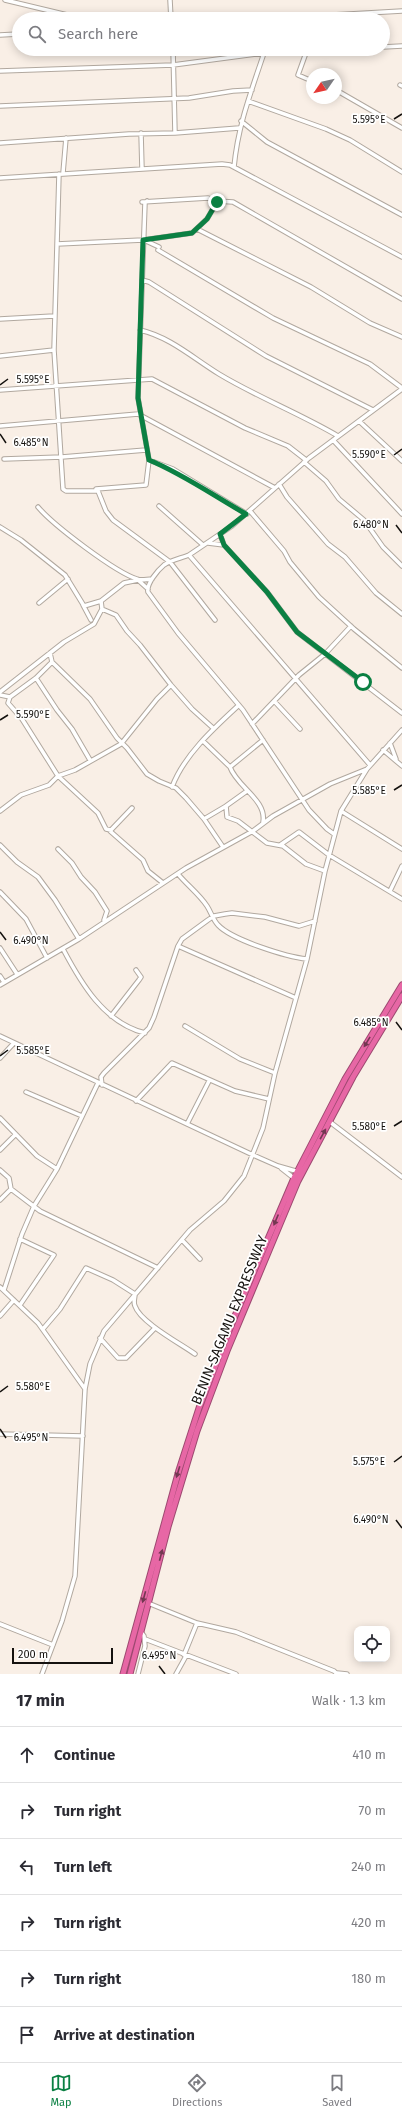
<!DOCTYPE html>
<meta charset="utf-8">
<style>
:root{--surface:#fff;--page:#f2f2f3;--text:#2b2b33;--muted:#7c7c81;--line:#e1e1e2;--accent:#0b8043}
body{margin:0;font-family:"Fira Sans",sans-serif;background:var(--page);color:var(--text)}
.controls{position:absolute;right:12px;bottom:12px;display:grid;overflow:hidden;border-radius:8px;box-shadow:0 2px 10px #0003}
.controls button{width:36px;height:36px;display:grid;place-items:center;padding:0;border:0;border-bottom:1px solid var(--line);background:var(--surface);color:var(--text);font:20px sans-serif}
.compass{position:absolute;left:306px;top:68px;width:36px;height:36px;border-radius:50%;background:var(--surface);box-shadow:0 2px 10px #0003;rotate:236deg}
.scale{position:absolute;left:12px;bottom:10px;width:101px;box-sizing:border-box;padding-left:4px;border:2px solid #14110e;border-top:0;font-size:11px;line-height:14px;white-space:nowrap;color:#14110e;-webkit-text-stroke:3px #fff;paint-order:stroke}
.stop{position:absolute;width:12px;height:12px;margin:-9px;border:3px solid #0b8043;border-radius:50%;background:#fff}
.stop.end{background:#0b8043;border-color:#fff;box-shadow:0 1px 4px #0008}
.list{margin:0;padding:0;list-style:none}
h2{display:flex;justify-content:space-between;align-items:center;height:52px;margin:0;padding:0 16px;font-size:17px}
h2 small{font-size:13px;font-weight:400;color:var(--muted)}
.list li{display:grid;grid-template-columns:26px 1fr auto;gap:12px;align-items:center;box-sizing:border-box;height:56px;padding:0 16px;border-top:1px solid var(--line)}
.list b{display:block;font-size:15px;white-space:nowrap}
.list em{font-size:13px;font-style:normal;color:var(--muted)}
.icon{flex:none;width:22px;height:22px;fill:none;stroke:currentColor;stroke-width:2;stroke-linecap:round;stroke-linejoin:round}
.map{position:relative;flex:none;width:402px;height:1674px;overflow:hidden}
.search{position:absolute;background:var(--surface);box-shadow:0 2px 10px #0003;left:12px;right:12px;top:12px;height:44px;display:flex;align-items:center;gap:10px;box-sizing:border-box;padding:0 14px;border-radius:22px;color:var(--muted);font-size:15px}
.sheet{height:388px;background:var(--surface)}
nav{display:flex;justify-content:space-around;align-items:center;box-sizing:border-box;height:56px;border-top:1px solid var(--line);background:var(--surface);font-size:11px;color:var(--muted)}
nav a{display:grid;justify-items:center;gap:2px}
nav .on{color:var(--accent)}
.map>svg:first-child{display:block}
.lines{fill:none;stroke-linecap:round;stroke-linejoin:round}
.minor-casing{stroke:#b1a89f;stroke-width:5.5}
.highway-casing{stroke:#9d4970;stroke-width:7}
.minor{stroke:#fff;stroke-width:3.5}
.highway{stroke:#e767a5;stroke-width:5}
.oneway{fill:#733852}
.route{stroke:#0b8043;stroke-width:5}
.ticks{fill:none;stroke:#14110e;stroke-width:1.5}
.labels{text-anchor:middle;stroke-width:3.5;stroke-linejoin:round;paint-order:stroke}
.street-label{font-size:14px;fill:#14110e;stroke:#fff}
.ticks-label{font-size:10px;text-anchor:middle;fill:#14110e;stroke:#fff;stroke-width:3.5;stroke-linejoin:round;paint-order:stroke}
</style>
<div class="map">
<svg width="402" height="1674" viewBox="0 0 402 1674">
<rect width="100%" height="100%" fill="#f9efe6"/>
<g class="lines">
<defs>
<path id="minor" d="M5 0 84 19
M170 0 171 19
M262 19 402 11
M0 35 19 34
M383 47 402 46
M173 49 175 133 239 128
M307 50 298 75 312 81
M0 71 173 65 264 53 326 49
M400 85 402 86
M336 90 402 128
M248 101 326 129 350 140 402 172
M0 106 189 98 233 91 252 90
M241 121 267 142 402 215
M141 133 142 169
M0 143 129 134 175 133
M234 167C238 125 251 92 264 53
M63 173 66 138
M59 174 54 350 63 489 66 491H98L106 511 113 520 170 562 215 620
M0 178 222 164 230 165 402 257
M142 202 208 198 216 201 233 202 402 299
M197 229 311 287 370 323 402 337
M144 240 159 247
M57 244 143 240 192 233 207 219 217 202 216 201
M158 250 273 318 370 364 402 388
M142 280 149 282 266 356 373 410
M0 319 54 316
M140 330C170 337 193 358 219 374 257 397 299 413 338 436
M0 356 54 350
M0 390 152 379 245 428 288 446 306 460
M359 421 402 461
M0 426 138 414 275 488
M333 440 402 514
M4 459 62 457 146 450
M149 460 173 469 247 514
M304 462 326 481 339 499 364 520 383 547 402 566
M279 484 287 497 328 544 345 557 376 593 402 614
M96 489 146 485 149 460 138 398 145 203 147 201
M159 506 203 545
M38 507C53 525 115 572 137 579 141 581 147 579 152 579
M250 511 284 551 290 562 319 597 354 629 402 668
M0 527 21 540 65 575 84 606 101 601
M220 534 224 545
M208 543 224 545 267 592 297 632 402 713
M189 555C182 558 171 560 164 565 158 570 146 584 148 592L178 633 243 710 309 810 327 829 334 834
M39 603 68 579
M83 605 91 620
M102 609 116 615 127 631 140 645 171 685 192 709 213 728
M50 653 52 662 90 699 117 738 127 748 147 774 159 781 176 788 186 798 204 819 223 847
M52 662 36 678 10 697 8 703 22 719 58 776 98 813 106 829 111 830 132 808
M36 678 57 710 72 729 90 760
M0 692 64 642 94 624 102 609 101 601 124 583 138 580 148 589
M0 695 10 697
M275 702 300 729
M252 724 299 675 325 654 351 626
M263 740 230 767C237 787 267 800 263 822
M203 741 230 767
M390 743 396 759
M383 750 402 766
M370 765 189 555 232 526 309 458 402 389
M172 787C184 755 214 728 239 705
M247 791 226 806 227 817 238 821 267 843 283 846 306 864 325 871
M0 811 21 795 49 785 58 776 75 770 121 744 157 699 171 685
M341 811 402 849
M204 819 226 806
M110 831 143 860 148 871 163 883
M0 845 17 862 38 877 55 900 79 939
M280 845 299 832 329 855 402 899
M58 849 72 863 81 877 95 892 107 911 104 920
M178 874C187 885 199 894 207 906 211 912 213 920 218 925 232 940 287 957 307 959
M390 891 402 866
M0 892 26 919 47 958
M178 946 296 998
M0 948 17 974
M63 949C81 983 104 1023 145 1033
M0 976 4 982
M0 985 79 939 186 868 253 831 273 816 330 784 367 769
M111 1016 139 980 141 977 136 970
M185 1026 240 1059 275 1073
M0 1036 253 1155 278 1166 299 1172
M0 1058 14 1043
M102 1085 101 1077 104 1073 149 1028 154 1017 178 946 182 939 208 920 214 916 225 914 232 913 265 917 299 926 315 921
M26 1092 82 1116
M136 1101 172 1063 235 1091 269 1099
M0 1118 37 1156 57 1169
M330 1122 402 1177
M187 1124 209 1081
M0 1150 15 1135
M281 1168 295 1179
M0 1170 9 1178 11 1189 40 1211 158 1268
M0 1200 11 1189
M182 1240 200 1259
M0 1287 38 1323 85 1389
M4 1290 22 1234 34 1206 57 1169 98 1083
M20 1305 54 1255 20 1239
M0 1316 14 1300
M43 1329 60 1309 86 1268 113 1280 135 1294C135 1298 133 1302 135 1306 140 1322 181 1344 195 1354
M100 1338 118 1358H126L155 1328
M0 1434 83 1436
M148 1603 197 1623 184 1655
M197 1623 236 1632 334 1671 337 1674
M0 1624 53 1645
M145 1639 236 1674
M337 1673 347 1674
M42 1674 62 1621 75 1576 85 1389 90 1364 104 1331 190 1230 224 1201 244 1176 263 1128 275 1073 307 959 325 871 341 811 367 769 402 730
M138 1674 145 1646 144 1636 141 1632
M176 1674 186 1656"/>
<path id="highway" d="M123 1674 179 1470 199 1408 235 1316 294 1178 345 1079 402 985
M130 1674 168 1527 197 1431 227 1351 298 1181 353 1077 402 996"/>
</defs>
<use href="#minor" class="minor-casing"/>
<use href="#highway" class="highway-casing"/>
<use href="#minor" class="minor"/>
<use href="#highway" class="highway"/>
</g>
<defs><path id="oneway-solid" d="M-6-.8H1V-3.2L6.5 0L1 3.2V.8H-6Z"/></defs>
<g class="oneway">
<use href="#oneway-solid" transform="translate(367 1042) rotate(121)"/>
<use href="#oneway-solid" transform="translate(323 1134) rotate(-61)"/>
<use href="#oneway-solid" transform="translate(276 1220) rotate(113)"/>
<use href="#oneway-solid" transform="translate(178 1472) rotate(107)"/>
<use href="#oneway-solid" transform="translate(161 1555) rotate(-75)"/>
<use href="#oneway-solid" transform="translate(144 1597) rotate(105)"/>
</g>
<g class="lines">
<path class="route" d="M217 202 207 219 192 233 143 240 138 398 149 460C183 474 214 496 246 514L220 534 224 545 267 592 297 632 363 682"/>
</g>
<path class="ticks" d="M394 119 402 114M0 385 8 379M0 434 6 443M394 455 402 449M396 525 402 533M0 720 8 715M394 790 402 785M0 932 6 940M396 1022 402 1030M0 1056 8 1050M394 1126 402 1121M0 1392 8 1386M0 1429 6 1438M394 1462 402 1456M396 1520 402 1528M159 1666 165 1674"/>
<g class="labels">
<g class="street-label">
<text transform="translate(229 1320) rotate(-68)" y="5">BENIN-SAGAMU EXPRESSWAY</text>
</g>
</g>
<g class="ticks-label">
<text x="369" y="123">5.595°E</text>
<text x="33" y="383">5.595°E</text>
<text x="31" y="446">6.485°N</text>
<text x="369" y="458">5.590°E</text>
<text x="371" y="528">6.480°N</text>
<text x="33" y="718">5.590°E</text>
<text x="369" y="794">5.585°E</text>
<text x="31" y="944">6.490°N</text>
<text x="371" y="1026">6.485°N</text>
<text x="33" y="1054">5.585°E</text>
<text x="369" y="1130">5.580°E</text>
<text x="33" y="1390">5.580°E</text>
<text x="31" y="1441">6.495°N</text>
<text x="369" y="1465">5.575°E</text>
<text x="371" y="1523">6.490°N</text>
<text x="159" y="1659">6.495°N</text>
</g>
</svg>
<div class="controls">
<button><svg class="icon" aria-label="locate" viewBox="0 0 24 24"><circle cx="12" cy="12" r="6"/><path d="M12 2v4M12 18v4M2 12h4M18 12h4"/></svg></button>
</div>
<svg class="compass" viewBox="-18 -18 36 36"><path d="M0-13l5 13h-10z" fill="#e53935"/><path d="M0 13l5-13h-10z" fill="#7c7c81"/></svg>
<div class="scale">200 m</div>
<div class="stop" style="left:363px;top:682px"></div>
<div class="stop end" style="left:217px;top:202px"></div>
<div class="search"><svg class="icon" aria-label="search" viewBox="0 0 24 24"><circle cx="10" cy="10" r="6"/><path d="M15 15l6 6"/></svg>Search here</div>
</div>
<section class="sheet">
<h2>17 min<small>Walk · 1.3 km</small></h2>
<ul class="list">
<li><svg class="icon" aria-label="ahead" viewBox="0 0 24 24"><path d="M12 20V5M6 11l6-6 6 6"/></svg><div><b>Continue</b></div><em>410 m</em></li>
<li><svg class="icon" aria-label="right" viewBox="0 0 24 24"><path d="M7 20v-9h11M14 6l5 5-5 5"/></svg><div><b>Turn right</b></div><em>70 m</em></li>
<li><svg class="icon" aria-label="left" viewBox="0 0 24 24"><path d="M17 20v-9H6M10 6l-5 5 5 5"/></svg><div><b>Turn left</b></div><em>240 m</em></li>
<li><svg class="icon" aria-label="right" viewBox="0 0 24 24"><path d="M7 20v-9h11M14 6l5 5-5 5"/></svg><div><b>Turn right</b></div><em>420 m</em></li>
<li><svg class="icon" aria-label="right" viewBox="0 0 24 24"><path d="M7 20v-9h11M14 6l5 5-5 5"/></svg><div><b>Turn right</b></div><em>180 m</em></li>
<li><svg class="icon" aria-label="arrive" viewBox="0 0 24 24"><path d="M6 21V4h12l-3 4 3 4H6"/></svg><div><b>Arrive at destination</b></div></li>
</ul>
</section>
<nav>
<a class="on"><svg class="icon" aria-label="map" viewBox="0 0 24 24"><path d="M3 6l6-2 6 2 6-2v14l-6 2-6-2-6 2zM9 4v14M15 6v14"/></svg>Map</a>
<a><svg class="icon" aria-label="directions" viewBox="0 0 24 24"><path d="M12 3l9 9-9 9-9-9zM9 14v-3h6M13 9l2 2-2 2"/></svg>Directions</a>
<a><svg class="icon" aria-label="saved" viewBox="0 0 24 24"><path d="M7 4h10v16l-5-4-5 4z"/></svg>Saved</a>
</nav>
